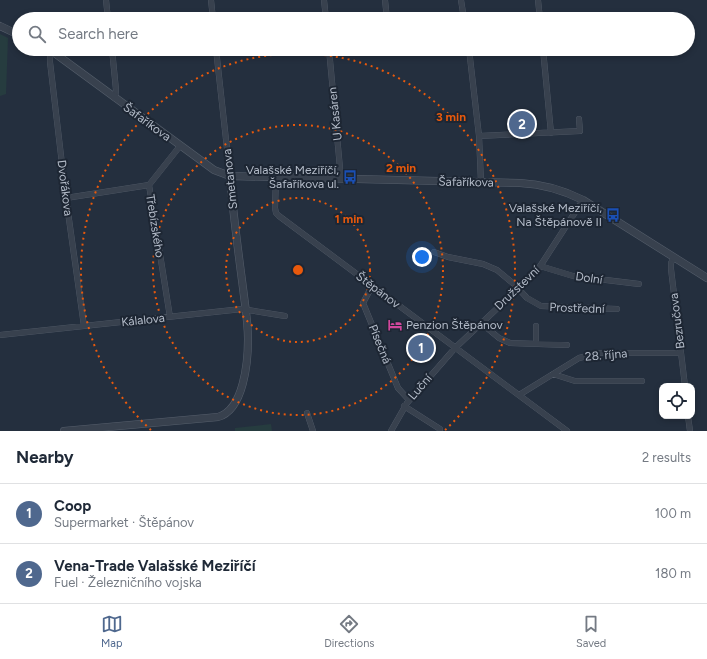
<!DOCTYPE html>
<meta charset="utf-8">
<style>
:root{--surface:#fff;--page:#f6f6f7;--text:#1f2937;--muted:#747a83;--line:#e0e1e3;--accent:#4f688e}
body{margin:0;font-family:Figtree,sans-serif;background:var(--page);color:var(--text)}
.controls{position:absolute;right:12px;bottom:12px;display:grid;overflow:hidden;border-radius:8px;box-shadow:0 2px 6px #0003}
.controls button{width:36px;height:36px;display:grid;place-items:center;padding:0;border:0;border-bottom:1px solid var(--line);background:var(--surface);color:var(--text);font:20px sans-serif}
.you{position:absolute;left:422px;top:257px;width:14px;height:14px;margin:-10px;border:3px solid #fff;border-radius:50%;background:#1a73e8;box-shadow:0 0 0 6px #1a73e833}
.badge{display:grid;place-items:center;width:26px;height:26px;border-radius:50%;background:var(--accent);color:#fff;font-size:13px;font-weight:700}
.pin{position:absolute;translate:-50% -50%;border:2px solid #fff;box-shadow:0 1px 4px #0006}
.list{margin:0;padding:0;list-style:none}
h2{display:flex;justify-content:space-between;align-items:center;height:52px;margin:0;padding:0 16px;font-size:17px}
h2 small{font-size:13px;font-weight:400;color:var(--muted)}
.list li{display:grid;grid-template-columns:26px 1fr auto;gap:12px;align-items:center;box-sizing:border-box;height:60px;padding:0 16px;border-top:1px solid var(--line)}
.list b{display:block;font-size:15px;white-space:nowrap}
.list p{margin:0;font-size:13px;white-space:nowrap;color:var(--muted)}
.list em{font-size:13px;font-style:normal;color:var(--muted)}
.icon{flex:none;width:22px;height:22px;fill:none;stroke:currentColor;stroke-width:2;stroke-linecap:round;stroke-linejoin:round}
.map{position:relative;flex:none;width:707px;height:431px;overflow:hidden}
.search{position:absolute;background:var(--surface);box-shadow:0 2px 6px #0003;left:12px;right:12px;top:12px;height:44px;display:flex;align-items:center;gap:10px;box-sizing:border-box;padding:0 14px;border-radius:22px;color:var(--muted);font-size:15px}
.sheet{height:172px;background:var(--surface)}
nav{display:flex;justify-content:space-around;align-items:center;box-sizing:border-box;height:56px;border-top:1px solid var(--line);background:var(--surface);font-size:11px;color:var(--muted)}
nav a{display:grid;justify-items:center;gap:2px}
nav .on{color:var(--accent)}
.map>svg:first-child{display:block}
.green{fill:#263c3f}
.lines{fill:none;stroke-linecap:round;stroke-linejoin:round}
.minor-casing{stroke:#565f6c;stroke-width:6}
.tertiary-casing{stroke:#565f6c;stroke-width:8}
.minor{stroke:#38414e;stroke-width:5.5}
.tertiary{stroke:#38414e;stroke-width:7}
.ring{fill:none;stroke:#e8590c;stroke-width:2;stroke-dasharray:2 4}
.labels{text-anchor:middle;stroke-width:4;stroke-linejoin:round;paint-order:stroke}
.street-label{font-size:12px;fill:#b4bcc9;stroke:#1d2633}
.poi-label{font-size:12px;fill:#b4bcc9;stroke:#1d2633;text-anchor:end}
.centre{fill:#e8590c;stroke:#1d2633;stroke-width:2}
.ring-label{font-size:12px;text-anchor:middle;font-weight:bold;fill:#e8590c;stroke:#1d2633;stroke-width:4;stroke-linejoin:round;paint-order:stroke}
</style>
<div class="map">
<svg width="707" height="431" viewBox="0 0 707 431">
<rect width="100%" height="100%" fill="#242f3e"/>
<path class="green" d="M0 34 8 38 6 94 0 96Z
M271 424 272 431H235V428Z"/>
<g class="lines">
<defs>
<path id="minor" d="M106 0 108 19
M211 0 213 19
M324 0 326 19
M385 0 387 19
M461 0 464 19
M538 0 540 19
M112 49 116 90 115 98
M216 49 230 176
M329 49 341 179
M469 49 479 136 481 182
M543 49 551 133
M52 51 50 56V62L66 198 84 326
M479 136 580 131 579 119
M276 177 275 208 276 213 279 216 567 431
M66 198 149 185
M434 252 448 257 483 264 497 270 515 285 527 298 541 306 617 309
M674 257 671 263V269L685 386
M540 266 573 276 639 284
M372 286 363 303 398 388 409 400
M170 317 149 185 180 146
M481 323 499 338 510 343 567 345
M0 335 242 309 285 316
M536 344V326
M553 374 575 381H642
M519 395 579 358 599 353H681
M404 406 440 429V431
M307 413 313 431
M688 416 690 431
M391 431 407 403 455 348 537 271 583 200"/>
<path id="tertiary" d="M0 26 19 35
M49 49 214 170 230 176 520 183C542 184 563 190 583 200L707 278
M64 431 218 417C244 410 248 361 248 339 248 322 245 305 243 288 238 250 233 213 230 176"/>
</defs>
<use href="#minor" class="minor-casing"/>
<use href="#tertiary" class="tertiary-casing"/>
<use href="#minor" class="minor"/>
<use href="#tertiary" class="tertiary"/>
</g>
<g class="ring">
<circle cx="298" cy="270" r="72"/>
<circle cx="298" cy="270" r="145"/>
<path d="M151 430A217 217 0 1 1 445 430"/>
</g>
<defs>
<symbol id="bus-bare" viewBox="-9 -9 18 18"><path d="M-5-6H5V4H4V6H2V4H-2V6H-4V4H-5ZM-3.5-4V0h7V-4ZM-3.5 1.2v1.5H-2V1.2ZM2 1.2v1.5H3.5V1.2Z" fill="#1a4fb4" stroke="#1d2633" stroke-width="2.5" paint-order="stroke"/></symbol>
<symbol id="hotel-bare" viewBox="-9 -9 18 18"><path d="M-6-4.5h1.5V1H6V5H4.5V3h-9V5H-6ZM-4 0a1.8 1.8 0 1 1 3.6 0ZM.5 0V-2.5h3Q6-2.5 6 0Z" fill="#d1479c" stroke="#1d2633" stroke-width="2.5" paint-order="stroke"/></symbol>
</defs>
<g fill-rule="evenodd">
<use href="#bus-bare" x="340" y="167" width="20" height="20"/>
<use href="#bus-bare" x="603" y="205" width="20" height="20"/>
<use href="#hotel-bare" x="385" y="315" width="20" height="20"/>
</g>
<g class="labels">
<g class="street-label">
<text transform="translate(335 114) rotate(-96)" y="4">U Kasáren</text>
<text transform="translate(147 122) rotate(36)" y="4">Šafaříkova</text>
<text transform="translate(230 179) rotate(-96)" y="4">Smetanova</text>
<text transform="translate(466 182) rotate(1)" y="4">Šafaříkova</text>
<text transform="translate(65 188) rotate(83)" y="4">Dvořákova</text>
<text transform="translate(155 226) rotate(81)" y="4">Třebízského</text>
<text transform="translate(589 278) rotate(8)" y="4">Dolní</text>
<text transform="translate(517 288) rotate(-44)" y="4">Družstevní</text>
<text transform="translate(378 290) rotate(37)" y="4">Štěpánov</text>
<text transform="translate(577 308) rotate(2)" y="4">Prostřední</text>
<text transform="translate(143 320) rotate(-6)" y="4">Kálalova</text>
<text transform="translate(677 321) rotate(-97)" y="4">Bezručova</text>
<text transform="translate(380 344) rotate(68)" y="4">Písečná</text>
<text transform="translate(606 355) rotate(-5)" y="4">28. října</text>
<text transform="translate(420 387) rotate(-49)" y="4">Luční</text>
</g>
<g class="poi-label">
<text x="339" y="174">Valašské Meziříčí,<tspan x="339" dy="14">Šafaříkova ul.</tspan></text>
<text x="602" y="212">Valašské Meziříčí,<tspan x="602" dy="14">Na Štěpánově II</tspan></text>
<text x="406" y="329" text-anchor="start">Penzion Štěpánov</text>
</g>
</g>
<circle cx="298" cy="270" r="6" class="centre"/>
<g class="ring-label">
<text x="451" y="121">3 min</text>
<text x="401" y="172">2 min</text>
<text x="349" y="223">1 min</text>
</g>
</svg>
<div class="controls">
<button><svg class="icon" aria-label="locate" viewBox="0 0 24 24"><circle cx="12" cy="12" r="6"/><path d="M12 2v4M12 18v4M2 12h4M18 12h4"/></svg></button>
</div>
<div class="you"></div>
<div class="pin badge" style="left:421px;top:348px">1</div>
<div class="pin badge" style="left:522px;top:124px">2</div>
<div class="search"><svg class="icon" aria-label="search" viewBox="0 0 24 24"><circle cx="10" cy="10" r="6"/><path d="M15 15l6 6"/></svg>Search here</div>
</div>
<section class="sheet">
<h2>Nearby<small>2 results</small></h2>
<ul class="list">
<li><span class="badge">1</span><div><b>Coop</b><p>Supermarket · Štěpánov</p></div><em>100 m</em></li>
<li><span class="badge">2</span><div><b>Vena-Trade Valašské Meziříčí</b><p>Fuel · Železničního vojska</p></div><em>180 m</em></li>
</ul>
</section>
<nav>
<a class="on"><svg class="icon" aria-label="map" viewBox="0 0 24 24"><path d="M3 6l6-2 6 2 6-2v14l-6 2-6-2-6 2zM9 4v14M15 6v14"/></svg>Map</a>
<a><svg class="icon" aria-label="directions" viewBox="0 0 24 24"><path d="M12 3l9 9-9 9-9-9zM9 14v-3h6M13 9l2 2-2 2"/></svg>Directions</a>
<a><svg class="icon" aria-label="saved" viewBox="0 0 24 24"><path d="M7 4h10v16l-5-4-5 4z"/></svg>Saved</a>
</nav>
